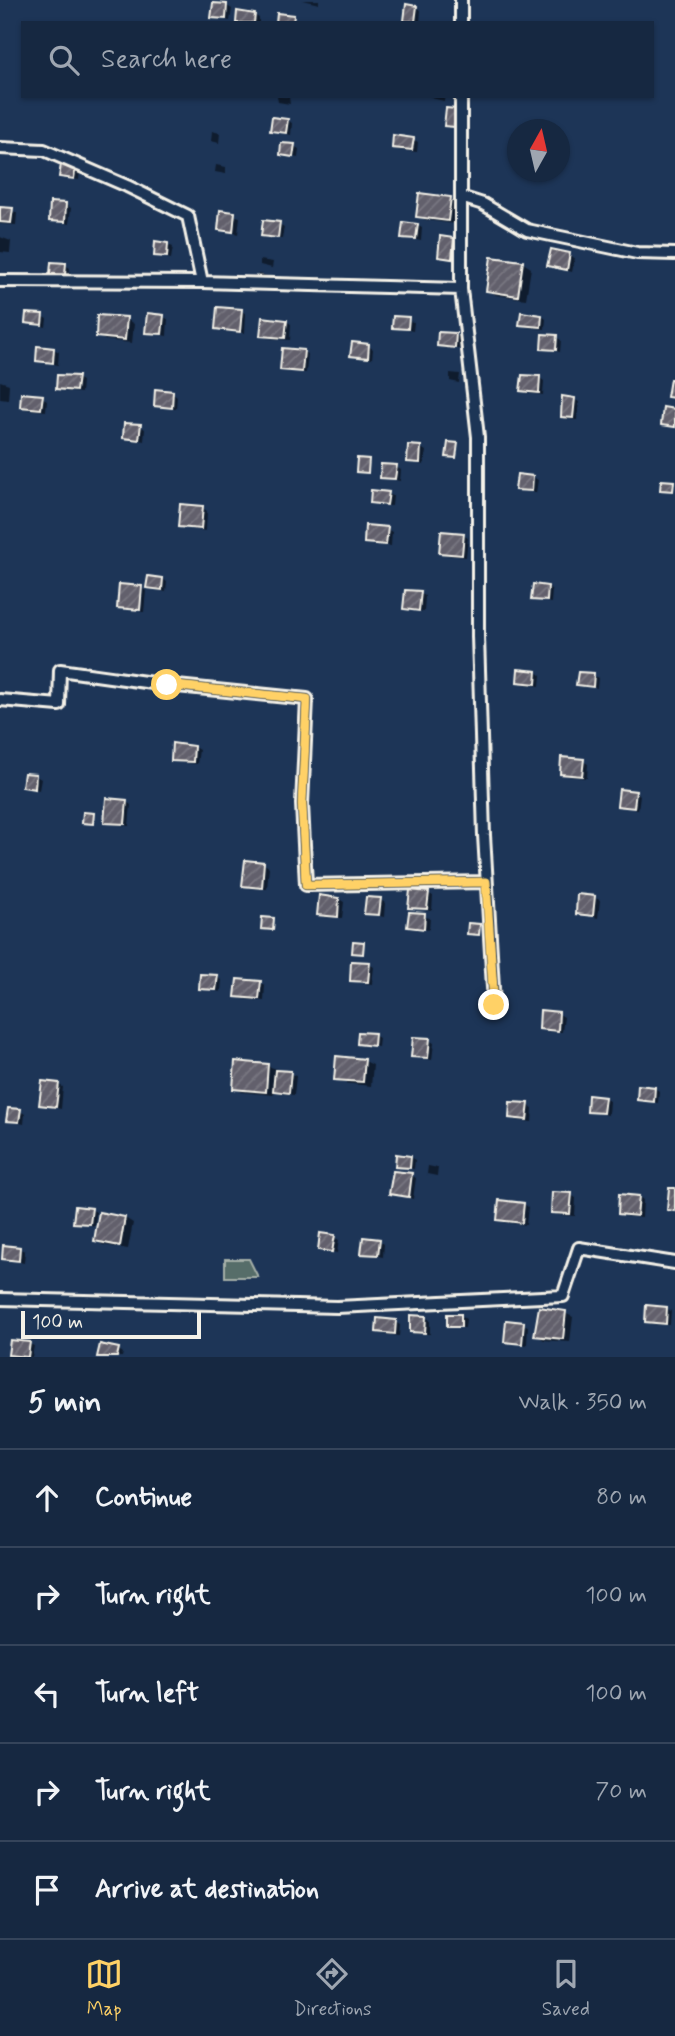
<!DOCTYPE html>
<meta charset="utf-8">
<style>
:root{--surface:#162841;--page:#1f3048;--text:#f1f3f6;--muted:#9ea6b1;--line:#35445a;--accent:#ffd166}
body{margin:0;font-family:Mynerve,sans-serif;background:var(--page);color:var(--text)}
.compass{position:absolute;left:507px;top:119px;width:63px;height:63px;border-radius:50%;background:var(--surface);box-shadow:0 2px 5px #0004;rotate:8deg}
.scale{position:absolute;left:21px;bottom:18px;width:180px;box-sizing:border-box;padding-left:7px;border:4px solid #f4f1e8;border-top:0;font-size:19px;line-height:24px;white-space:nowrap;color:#f4f1e8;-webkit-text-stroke:5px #1d3557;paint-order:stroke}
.stop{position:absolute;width:21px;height:21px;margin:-16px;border:5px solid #ffd166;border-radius:50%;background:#fff}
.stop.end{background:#ffd166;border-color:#fff;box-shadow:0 2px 7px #0008}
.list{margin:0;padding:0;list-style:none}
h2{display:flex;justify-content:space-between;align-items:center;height:91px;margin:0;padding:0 28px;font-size:30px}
h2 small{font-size:23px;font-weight:400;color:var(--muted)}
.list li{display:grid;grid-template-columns:46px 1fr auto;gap:21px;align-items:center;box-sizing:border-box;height:98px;padding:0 28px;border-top:2px solid var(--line)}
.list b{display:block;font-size:26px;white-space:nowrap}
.list em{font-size:23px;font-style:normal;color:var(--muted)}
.icon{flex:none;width:38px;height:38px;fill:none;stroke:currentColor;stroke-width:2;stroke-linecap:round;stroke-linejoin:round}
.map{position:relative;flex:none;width:675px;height:1357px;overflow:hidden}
.search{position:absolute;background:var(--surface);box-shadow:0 2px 5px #0004;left:21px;right:21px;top:21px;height:77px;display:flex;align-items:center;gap:18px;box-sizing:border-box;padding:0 24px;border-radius:0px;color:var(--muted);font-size:26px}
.sheet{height:581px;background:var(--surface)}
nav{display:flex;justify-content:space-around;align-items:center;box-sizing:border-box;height:98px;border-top:2px solid var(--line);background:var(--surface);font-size:19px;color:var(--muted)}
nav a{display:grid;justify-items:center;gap:4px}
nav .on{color:var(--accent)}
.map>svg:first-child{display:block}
.park{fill:url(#park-tufts);stroke:#a5afa8;stroke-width:2}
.shadow{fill:#0007}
.building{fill:url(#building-hatch);stroke:#f4f1e8;stroke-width:2}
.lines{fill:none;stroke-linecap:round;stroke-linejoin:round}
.minor-casing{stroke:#f4f1e8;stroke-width:16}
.minor{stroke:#1d3557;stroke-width:10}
.route{stroke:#ffd166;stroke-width:9}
</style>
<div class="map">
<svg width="675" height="1357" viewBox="0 0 675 1357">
<defs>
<pattern id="park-tufts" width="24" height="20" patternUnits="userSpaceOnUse" patternTransform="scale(1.75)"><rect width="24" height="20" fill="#566d69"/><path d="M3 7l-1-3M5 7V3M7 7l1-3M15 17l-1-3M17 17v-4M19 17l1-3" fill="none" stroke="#6f827e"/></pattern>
<pattern id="building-hatch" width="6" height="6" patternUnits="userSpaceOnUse" patternTransform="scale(1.75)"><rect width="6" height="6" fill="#62606c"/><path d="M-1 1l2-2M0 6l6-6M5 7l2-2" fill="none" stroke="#797781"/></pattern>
</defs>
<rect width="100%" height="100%" fill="#1d3557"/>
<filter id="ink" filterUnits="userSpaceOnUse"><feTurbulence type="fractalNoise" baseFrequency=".0143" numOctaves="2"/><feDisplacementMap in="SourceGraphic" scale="14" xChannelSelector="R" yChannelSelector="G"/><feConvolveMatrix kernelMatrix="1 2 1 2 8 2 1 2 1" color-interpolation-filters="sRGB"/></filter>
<g filter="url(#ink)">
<path class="park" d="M225 1259H249L258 1277H225Z"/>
<path class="shadow" d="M302 0H319V4Z
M227 6 232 9 230 21 213 17Z
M416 7 421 10 420 23H411L406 20Z
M254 15 259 18V23H238Z
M277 96 289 97 290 104 278 102Z
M430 96H445L444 101 435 99Z
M287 120 292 123 291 135 272 130Z
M212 131 220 133 219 143 211 141Z
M413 139 418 142 417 152 398 150 393 147Z
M294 146 299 149 298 158 282 154Z
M216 165 226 167V174L215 172Z
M62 166 80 170 79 180 61 176Z
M451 199 458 203 456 224 426 220 418 216Z
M66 205 71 208 69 224 51 220Z
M0 209 17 213 16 225 0 224Z
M222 212 240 217 238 234 220 229Z
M279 224 284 227 282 239 263 235Z
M417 225 422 228 421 241 403 237Z
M0 237 11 241 10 253 0 252Z
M453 240 458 242 456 260 439 256Z
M168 245 173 247 171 259 156 255Z
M552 251 575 258 572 272 549 265Z
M493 259 523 263 531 268 526 299 496 295 488 290Z
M260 260 273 262 272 268 260 265Z
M65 265 70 268 69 277 52 273Z
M258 274 269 276 268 281 258 279Z
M242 311 246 314 245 333 222 331 217 328Z
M42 316 47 319 46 327 26 322Z
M542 316 546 319 545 329 526 327 521 324Z
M163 317 168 319 167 336 147 332Z
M394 318 414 322 413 331 394 327Z
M126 319 134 324 132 343 105 340 97 336Z
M286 321 291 324 290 340 267 338 262 335Z
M456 335 461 338 459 349 443 348 438 345Z
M556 337 561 340 560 352 543 348Z
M368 346 373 349 372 359 352 355Z
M39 348 54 349 59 352 58 365 38 360Z
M303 352 308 354 306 373 287 371 282 369Z
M450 373 460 374 459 383 450 381Z
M77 378 82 381 81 393 63 391 58 388Z
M540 378 544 381 543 395 527 393 522 391Z
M0 381 9 384 8 400 0 399Z
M173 393 177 396 176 409 156 405Z
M42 397 47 400 46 411 26 409 21 407Z
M574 399 579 402 577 420 567 419 562 416Z
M140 426 145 429 144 441 125 437Z
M421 448 426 451 424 465 408 461Z
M396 467 401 470 400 481 382 477Z
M533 477 538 480 536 493 517 489Z
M388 494 393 496 392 506 376 505 371 502Z
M203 508 207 511 206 531 184 528 179 526Z
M387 529 392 532 391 546 370 544 365 542Z
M463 535 468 538 466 557 446 555 441 552Z
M163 579 167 582 166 592 148 588Z
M548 587 552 590 551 603 533 599Z
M143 589 146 591 144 612H141Z
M420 593 425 596 424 612 405 608Z
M537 672 541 675 540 686 523 684 518 681Z
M593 675 598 678 597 688 578 684Z
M194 747 199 750 197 764 178 762 173 760Z
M583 761 588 764 587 778 567 776 562 773Z
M36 776 41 779 39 790 24 786Z
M635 792 640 795 638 810 619 805Z
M127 802 131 805 129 826 111 824 106 822Z
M264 864 269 867 267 889 249 888 244 885Z
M428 893 433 896 432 911 415 909 410 907Z
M595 898 600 900 598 918 577 913Z
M339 899 344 902 342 918 324 917 319 914Z
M381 900 385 903 384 917 366 913Z
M410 914 430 918 429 930 409 926Z
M369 964 374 967 372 984 356 982 351 980Z
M217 977 222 980 221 992 201 988Z
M260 983 265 985 264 1001 242 999 237 996Z
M559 1014 564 1017 562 1032 545 1031 540 1028Z
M374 1035 379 1038 378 1047 359 1043Z
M429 1040 434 1043 432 1060 412 1056Z
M365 1061 373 1065 371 1086 344 1083 336 1079Z
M268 1066 296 1076 294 1095 280 1093 274 1090 273 1095 242 1092 234 1088Z
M59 1085 63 1087 61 1109 41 1104Z
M655 1088 659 1091 658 1103 638 1099Z
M604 1098 609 1101 608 1115 589 1111Z
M528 1105 533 1108 532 1122 515 1120 511 1118Z
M20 1111 25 1114 24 1124 8 1120Z
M410 1157 415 1160 414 1169 397 1166Z
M428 1166 438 1168 437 1176 427 1174Z
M411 1175 416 1178 413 1199 391 1193Z
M571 1195 576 1198 575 1216 558 1215 553 1212Z
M639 1197 643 1200 642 1218 624 1216 619 1213Z
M524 1204 528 1207 526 1225 503 1222 499 1219Z
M91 1209 96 1212 95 1226 75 1222Z
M100 1214 125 1218 133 1223 128 1249 103 1245 95 1240Z
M334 1237 339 1240 337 1253 320 1249Z
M380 1241 384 1244 383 1257 363 1253Z
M20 1249 25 1251 24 1263 4 1258Z
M666 1308 671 1311 670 1325 651 1324 646 1321Z
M565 1313 573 1317 570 1342 544 1340 536 1335Z
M461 1316 466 1319 465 1328H453L449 1326Z
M425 1317 430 1320V1334H416L412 1331Z
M395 1322 400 1325 399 1336 383 1334 378 1332Z
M523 1324 528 1326 527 1345 506 1341Z
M29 1344 34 1346 32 1357H15L10 1354Z
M101 1346 119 1350 123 1353 122 1357H98Z"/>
<path class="building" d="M213 3 227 4 226 19 211 18Z
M406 4 417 6 415 22 404 21Z
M237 11 255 14 254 23H236Z
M277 13 294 15 293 23H276Z
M446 108 456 109 454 127 444 126Z
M272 117 288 119 286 133 270 131Z
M393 135 414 138 412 150 392 148Z
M281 143 295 144 293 157 280 155Z
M61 164 76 165 74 179 59 177Z
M419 193 451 197 448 221 416 217Z
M50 202 66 203 65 222 49 221Z
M0 207 13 208 11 223 0 222Z
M220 210 235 212 233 232 218 230Z
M263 220 280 222 278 238 261 236Z
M403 222 418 224 416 239 401 238Z
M440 236 454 238 452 259 438 257Z
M155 241 168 243 167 257 154 256Z
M551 249 570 253 567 270 547 266Z
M491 257 523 261 518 296 486 291Z
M51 262 66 263 65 275 50 274Z
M217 307 242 309 240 332 215 329Z
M521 312 542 315 541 327 519 325Z
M26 313 43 314 42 325 25 323Z
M147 313 164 315 162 334 145 333Z
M97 315 127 317 125 340 96 337Z
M393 316 409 317 408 329 392 328Z
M262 317 287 320 285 338 260 336Z
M438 332 456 333 455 348 437 346Z
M542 334 557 335 556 350 541 349Z
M352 342 369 344 368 358 350 356Z
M37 346 54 348 53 363 36 361Z
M282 348 304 350 302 372 280 370Z
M57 375 78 376 76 391 56 389Z
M522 375 540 376 539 393 520 391Z
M670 379H675V398L667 397Z
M155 389 173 391 172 408 154 406Z
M21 393 43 395 41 409 20 407Z
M562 396 575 398 573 418 561 417Z
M663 407 675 409V427L661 425Z
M124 423 141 424 139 440 123 438Z
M448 442 458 443 456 458 446 457Z
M408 445 421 446 420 463 407 462Z
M357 458 369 459 368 473 356 472Z
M381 464 397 465 395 479 380 478Z
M517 474 533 476 532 491 515 490Z
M661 480 674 481 673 491 660 490Z
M371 490 389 492 387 505 370 503Z
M180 504 203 506 201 529 178 527Z
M365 525 388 527 386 545 364 543Z
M441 531 464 533 462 555 439 553Z
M148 576 163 578 162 590 146 588Z
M119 584 142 586 140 610 117 608Z
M533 584 548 586 547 601 531 600Z
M405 590 421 591 419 611 403 609Z
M518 669 537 671 536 684 517 682Z
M578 672 594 673 593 687 576 685Z
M172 743 194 746 193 762 171 761Z
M561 757 584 759 582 776 560 774Z
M24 773 36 774 35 789 22 787Z
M619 789 636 791 634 808 617 806Z
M106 798 127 800 125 824 104 823Z
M83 812 94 813 93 824 82 823Z
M245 860 264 862 262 888 242 886Z
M410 890 429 892 427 909 408 908Z
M577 894 595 896 593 916 576 914Z
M319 895 339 898 338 917 317 915Z
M366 897 381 898 379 915 364 914Z
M409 912 425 913 424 929 407 927Z
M262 917 274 918 273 930 261 929Z
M468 923 480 924 479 935 467 934Z
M353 941 364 942 363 954 352 953Z
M351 961 370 962 368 982 350 981Z
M200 974 218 975 216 990 199 989Z
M237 979 261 981 259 999 235 997Z
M540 1010 559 1012 558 1031 539 1029Z
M358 1032 375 1033 374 1046 357 1044Z
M413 1037 430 1038 428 1058 411 1057Z
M336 1056 365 1059 363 1082 334 1080Z
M235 1061 268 1064 266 1092 233 1089Z
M275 1070 291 1071 289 1093 273 1091Z
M42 1081 59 1083 56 1107 39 1105Z
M638 1085 655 1087 654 1102 637 1100Z
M588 1095 605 1097 603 1113 587 1112Z
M510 1102 529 1103 527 1120 509 1118Z
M8 1108 21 1109 19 1122 6 1121Z
M396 1154 411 1156 410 1168 395 1167Z
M393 1171 412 1173 409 1197 389 1194Z
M669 1188H675V1211L667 1210Z
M552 1192 572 1193 570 1214 551 1213Z
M619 1194 639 1196 637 1216 618 1214Z
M499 1200 524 1203 522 1223 497 1220Z
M75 1206 92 1208 90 1224 73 1223Z
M99 1212 125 1217 120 1246 94 1241Z
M320 1233 335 1235 332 1252 318 1250Z
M363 1237 380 1239 378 1255 361 1254Z
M3 1245 20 1247 19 1261 2 1259Z
M646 1305 667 1307 666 1324 645 1322Z
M539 1307 566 1311 563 1339 534 1336Z
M447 1314H461V1327H447Z
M410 1315 426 1316 425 1333 410 1332Z
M377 1318 396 1320 395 1334 376 1332Z
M506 1320 524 1322 522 1344 504 1342Z
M10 1340 30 1342 28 1357 8 1355Z
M100 1344 119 1348 117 1357H97Z"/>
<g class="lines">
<defs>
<path id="minor" d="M461 0V23
M0 148 44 150 127 186 188 216 202 282
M461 197 483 204 527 230 637 253 675 254
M0 281 202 282 461 289V96
M461 289 478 437V636L484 835 494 1005
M0 700 59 705 60 670 167 685 307 699 302 804 306 885 486 882
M0 1299 337 1307 563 1296 579 1248 675 1263"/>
</defs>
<use href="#minor" class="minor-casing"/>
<use href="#minor" class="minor"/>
</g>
</g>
<g class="lines" filter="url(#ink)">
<path class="route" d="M167 685 307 699 302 804 306 885 486 882 494 1005"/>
</g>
</svg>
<svg class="compass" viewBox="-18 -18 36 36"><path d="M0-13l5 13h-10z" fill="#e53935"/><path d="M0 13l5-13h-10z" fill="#9ea6b1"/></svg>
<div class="scale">100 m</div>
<div class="stop" style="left:167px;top:685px"></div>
<div class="stop end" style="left:494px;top:1005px"></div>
<div class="search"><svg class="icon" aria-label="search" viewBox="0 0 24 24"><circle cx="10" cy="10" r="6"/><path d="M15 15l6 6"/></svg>Search here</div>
</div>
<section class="sheet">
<h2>5 min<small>Walk · 350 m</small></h2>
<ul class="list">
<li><svg class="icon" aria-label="ahead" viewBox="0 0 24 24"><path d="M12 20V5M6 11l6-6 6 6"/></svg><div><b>Continue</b></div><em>80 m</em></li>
<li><svg class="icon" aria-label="right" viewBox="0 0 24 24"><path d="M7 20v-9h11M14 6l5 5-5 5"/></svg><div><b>Turn right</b></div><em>100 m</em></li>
<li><svg class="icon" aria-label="left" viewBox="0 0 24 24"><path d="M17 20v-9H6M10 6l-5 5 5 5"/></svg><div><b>Turn left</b></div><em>100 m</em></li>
<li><svg class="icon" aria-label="right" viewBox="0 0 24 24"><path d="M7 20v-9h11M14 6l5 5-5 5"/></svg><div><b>Turn right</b></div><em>70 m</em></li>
<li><svg class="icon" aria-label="arrive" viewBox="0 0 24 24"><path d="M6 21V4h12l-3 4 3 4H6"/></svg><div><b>Arrive at destination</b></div></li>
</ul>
</section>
<nav>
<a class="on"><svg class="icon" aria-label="map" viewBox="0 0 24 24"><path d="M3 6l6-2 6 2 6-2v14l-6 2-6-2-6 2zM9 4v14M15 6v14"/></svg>Map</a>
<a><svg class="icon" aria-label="directions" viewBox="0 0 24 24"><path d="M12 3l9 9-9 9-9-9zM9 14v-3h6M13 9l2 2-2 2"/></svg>Directions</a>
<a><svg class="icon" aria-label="saved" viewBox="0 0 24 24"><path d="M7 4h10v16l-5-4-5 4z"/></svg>Saved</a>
</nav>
